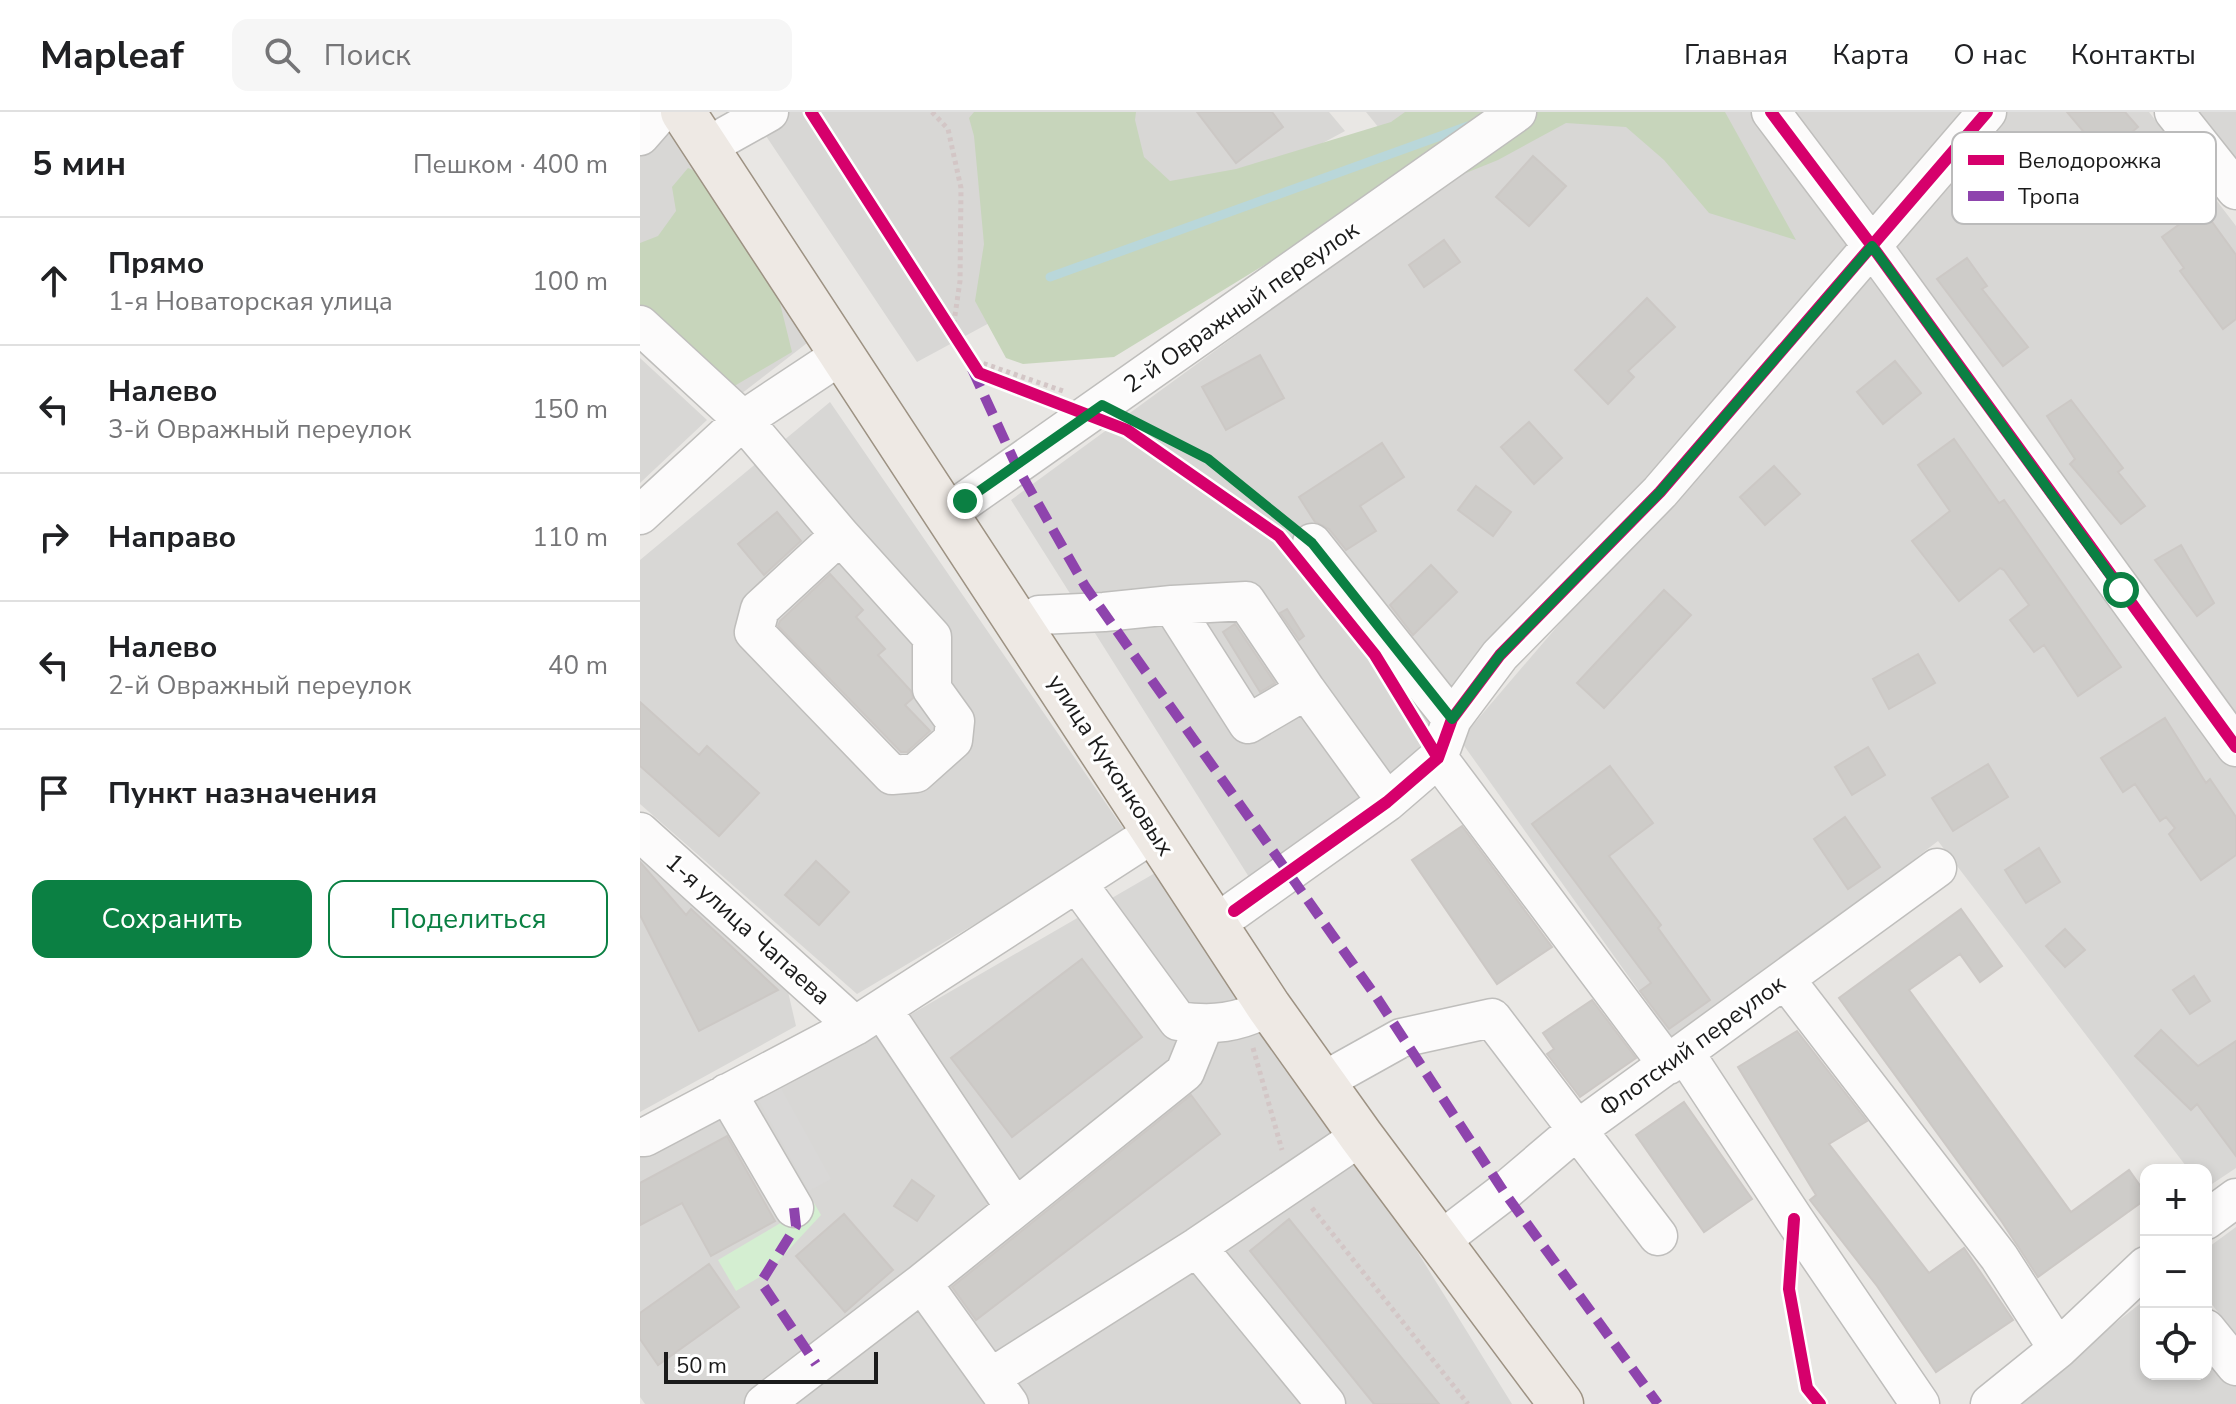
<!DOCTYPE html>
<html lang="ru">
<meta charset="utf-8">
<style>
:root{--surface:#fff;--page:#f6f6f6;--text:#202124;--muted:#757577;--line:#e0e0e0;--accent:#0b8043}
body{margin:0;font-family:"Nunito Sans",sans-serif;background:var(--page);color:var(--text)}
.controls{position:absolute;right:24px;bottom:24px;display:grid;overflow:hidden;border-radius:16px;box-shadow:0 4px 12px #0003}
.controls button{width:72px;height:72px;display:grid;place-items:center;padding:0;border:0;border-bottom:2px solid var(--line);background:var(--surface);color:var(--text);font:40px sans-serif}
.scale{position:absolute;left:24px;bottom:20px;width:214px;box-sizing:border-box;padding-left:8px;border:4px solid #1b1b1b;border-top:0;font-size:22px;line-height:28px;white-space:nowrap;color:#1b1b1b;-webkit-text-stroke:6px #fff;paint-order:stroke}
.stop{position:absolute;width:24px;height:24px;margin:-18px;border:6px solid #0b8043;border-radius:50%;background:#fff}
.stop.end{background:#0b8043;border-color:#fff;box-shadow:0 2px 8px #0008}
.list{margin:0;padding:0;list-style:none}
h2{display:flex;justify-content:space-between;align-items:center;height:104px;margin:0;padding:0 32px;font-size:34px}
h2 small{font-size:26px;font-weight:400;color:var(--muted)}
.list li{display:grid;grid-template-columns:52px 1fr auto;gap:24px;align-items:center;box-sizing:border-box;height:128px;padding:0 32px;border-top:2px solid var(--line)}
.list b{display:block;font-size:30px;white-space:nowrap}
.list p{margin:0;font-size:26px;white-space:nowrap;color:var(--muted)}
.list em{font-size:26px;font-style:normal;color:var(--muted)}
.actions{display:flex;gap:16px;padding:24px 32px}
.actions a{flex:1;padding:18px 0;border:2px solid var(--accent);border-radius:16px;text-align:center;font-size:28px;color:var(--accent)}
.actions .main{background:var(--accent);color:#fff}
.icon{flex:none;width:44px;height:44px;fill:none;stroke:currentColor;stroke-width:2;stroke-linecap:round;stroke-linejoin:round}
.map{position:relative;flex:none;width:1596px;height:1292px;overflow:hidden}
header{display:flex;align-items:center;gap:48px;box-sizing:border-box;height:112px;padding:0 40px;background:var(--surface);border-bottom:2px solid var(--line)}
header strong{font-size:38px}
nav{display:flex;gap:44px;margin-inline-start:auto;font-size:28px}
.search{width:560px;height:72px;background:var(--page);display:flex;align-items:center;gap:20px;box-sizing:border-box;padding:0 28px;border-radius:16px;color:var(--muted);font-size:30px}
main{display:flex}
aside{flex:1;background:var(--surface)}
.map>svg:first-child{display:block}
.residential{fill:#d8d7d5}
.forest{fill:#c7d5bb}
.park{fill:#d4eed1}
.parking{fill:#d9d8d7}
.lines{fill:none;stroke-linecap:round;stroke-linejoin:round}
.stream{stroke:#b9d7da;stroke-width:9}
.building{fill:#ceccc9;stroke:#ccc8c5;stroke-width:2}
.minor-casing{stroke:#bfbebc;stroke-width:41}
.major-casing{stroke:#9d9283;stroke-width:47}
.path{stroke:#d3c6c6;stroke-width:5;stroke-dasharray:4 4;stroke-linecap:butt}
.minor{stroke:#fcfbfb;stroke-width:38}
.major{stroke:#eee9e4;stroke-width:44}
.quiet{stroke:#8e44ad;stroke-width:10;stroke-dasharray:20 10;stroke-linecap:butt}
.cycleway-casing{stroke:#fff;stroke-width:17}
.cycleway{stroke:#d6006c;stroke-width:12}
.route{stroke:#0b8043;stroke-width:10}
.labels{text-anchor:middle;stroke-width:6;stroke-linejoin:round;paint-order:stroke}
.street-label{font-size:24px;fill:#1b1b1b;stroke:#fff}
.key{fill:#fff;stroke:#bbb;stroke-width:2}
.key-label{font-size:22px;fill:#1b1b1b}
</style>
<header>
<strong>Mapleaf</strong>
<div class="search"><svg class="icon" aria-label="search" viewBox="0 0 24 24"><circle cx="10" cy="10" r="6"/><path d="M15 15l6 6"/></svg>Поиск</div>
<nav><a>Главная</a><a>Карта</a><a>О нас</a><a>Контакты</a></nav>
</header>
<main>
<aside>
<h2>5 мин<small>Пешком · 400 m</small></h2>
<ul class="list">
<li><svg class="icon" aria-label="ahead" viewBox="0 0 24 24"><path d="M12 20V5M6 11l6-6 6 6"/></svg><div><b>Прямо</b><p>1-я Новаторская улица</p></div><em>100 m</em></li>
<li><svg class="icon" aria-label="left" viewBox="0 0 24 24"><path d="M17 20v-9H6M10 6l-5 5 5 5"/></svg><div><b>Налево</b><p>3-й Овражный переулок</p></div><em>150 m</em></li>
<li><svg class="icon" aria-label="right" viewBox="0 0 24 24"><path d="M7 20v-9h11M14 6l5 5-5 5"/></svg><div><b>Направо</b></div><em>110 m</em></li>
<li><svg class="icon" aria-label="left" viewBox="0 0 24 24"><path d="M17 20v-9H6M10 6l-5 5 5 5"/></svg><div><b>Налево</b><p>2-й Овражный переулок</p></div><em>40 m</em></li>
<li><svg class="icon" aria-label="arrive" viewBox="0 0 24 24"><path d="M6 21V4h12l-3 4 3 4H6"/></svg><div><b>Пункт назначения</b></div></li>
</ul>
<div class="actions"><a class="main">Сохранить</a><a>Поделиться</a></div>
</aside>
<div class="map">
<svg width="1596" height="1292" viewBox="0 0 1596 1292">
<rect width="100%" height="100%" fill="#e9e7e4"/>
<path class="residential" d="M0 0H21L171 228 84 295 0 214Z
M110 0H689L705 19 277 250Z
M726 0H791L748 27Z
M901 0H1116L1214 134 823 569 784 640 614 773 371 388Z
M1146 0H1327L1230 111Z
M1367 0H1509L1596 114V614L1247 137Z
M1543 0H1596V69Z
M1233 145 1596 644V1056L1566 1076V1058H1549L1298 729 1036 931 820 628Z
M0 246 67 308 0 371Z
M190 290 487 722 217 882 0 692V448Z
M0 743 146 871 156 914 0 1000Z
M522 757 711 1033 872 1292H5L0 1285V1042L237 922Z
M1596 1115V1223L1566 1185V1137Z
M1506 1187V1262H1566V1231L1596 1269V1292H1373Z"/>
<path class="forest" d="M334 0H496L495 8 504 45 530 69 596 57 751 10 765 0H1085L1156 128 1069 101 1024 48 986 15 926 11 858 48 675 122 474 245 383 252 366 246 335 189 344 132 334 24 329 6Z
M48 56 65 63 137 179 152 240 91 276 0 195V131L18 124 36 99 32 75Z"/>
<path class="park" d="M174 1091 181 1103 128 1160 96 1179 78 1148Z"/>
<path class="parking" d="M139 973 191 1067 169 1079 117 985Z"/>
<g class="lines">
<path class="stream" d="M410 165 828 14"/>
</g>
<path class="building" d="M557 0H632L643 15 596 51Z
M1427 0H1485L1498 15 1464 44Z
M893 44 926 74 889 114 856 85Z
M1562 96 1596 143V207L1583 217 1540 159 1544 156 1522 125Z
M804 128 820 150 784 175 769 153Z
M1327 146 1347 174 1342 177 1388 235 1363 254 1297 167Z
M1007 186 1035 215 988 259 994 265 968 292 935 258Z
M620 243 644 286 586 318 562 275Z
M1255 249 1281 281 1243 312 1217 280Z
M1431 288 1483 356 1478 360 1505 394 1481 412 1430 352 1435 347 1407 304Z
M889 310 922 346 894 372 861 335Z
M1314 327 1359 391 1364 388 1481 555 1438 584 1404 533 1394 540 1370 508 1389 493 1364 458 1360 456 1319 489 1272 429 1310 399 1278 353Z
M742 331 764 365 720 394 736 419 706 438 689 417 675 410 659 385Z
M1134 354 1160 382 1125 413 1100 385Z
M836 374 871 400 853 424 818 398Z
M137 400 161 429 124 463 98 432Z
M1541 433 1574 491 1557 504 1515 448Z
M791 453 817 480 773 523 750 493Z
M190 462 223 498 216 505 245 537 238 543 271 579 273 586 265 593 290 619 267 640H261L138 514 140 509Z
M1024 478 1051 503 964 596 937 571Z
M647 497 664 524 659 528 640 501Z
M595 512 635 571 620 580 583 520Z
M1278 542 1295 571 1249 597 1233 567Z
M0 590 59 643 67 634 119 681 79 724 0 654Z
M1525 606 1566 671 1570 667 1596 705V743L1561 768 1529 722 1535 716 1526 705 1520 709 1495 672 1483 680 1461 646Z
M1228 635 1245 663 1212 683 1195 655Z
M1348 652 1368 685 1313 719 1292 686Z
M970 654 1013 711 969 744 1021 813 1018 816 1070 888 1029 917 1000 879 1011 871 892 712Z
M1205 705 1240 755 1208 777 1174 727Z
M822 714 912 835 857 872 772 748Z
M1399 736 1420 770 1386 791 1365 758Z
M176 749 209 780 179 813 145 783Z
M0 750 46 803 51 797 138 878 59 919 0 803Z
M1321 797 1362 854 1340 870 1320 842 1269 878 1431 1100 1489 1058 1506 1082V1087L1398 1165 1362 1110 1199 886Z
M1425 817 1445 838 1425 855 1406 834Z
M442 847 502 925 372 1025 311 946Z
M1554 864 1570 889 1550 902 1533 878Z
M952 888 996 946 940 985 907 942 914 937 903 921Z
M1521 918 1558 954 1596 929V1044L1557 992 1551 998 1495 944Z
M1157 919 1227 1009 1189 1032 1289 1161 1324 1136 1373 1208 1296 1260 1237 1174 1170 1088 1176 1083 1098 955Z
M551 983 580 1022 336 1208 312 1175Z
M1044 990 1112 1087 1064 1120 996 1023Z
M87 1024 135 1109 71 1144 42 1091 0 1113V1071Z
M272 1068 294 1084 277 1109 254 1094Z
M204 1102 253 1158 205 1200 156 1144Z
M649 1107 799 1292H734L610 1139Z
M69 1152 99 1195 18 1253 0 1227V1201Z"/>
<g class="lines">
<defs>
<path id="minor" d="M1131 0 1232 134 1596 635
M1534 0 1596 78
M0 24 21 0
M86 24 129 0
M0 213 103 308 200 423 292 525V577L315 609 313 628 276 661 252 663 114 520 120 497 200 423
M325 389 877 0
M0 403 103 308 201 243
M672 431 812 607
M532 493 606 489 666 578
M399 503 464 500 532 493 608 612 666 578 747 690
M798 646 1028 953
M0 720 215 914
M437 771 538 909C574 914 597 911 629 895
M594 799 747 690 798 646 812 607 860 543 1020 380 1347 0
M1145 867 1359 1145 1418 1237
M242 897 375 1096
M1044 940 1154 1107 1280 1292
M700 960 761 926 852 906 1018 1124
M87 981 154 1096
M0 1025H5L215 914 515 720
M1566 1108 1596 1086
M813 1119 864 1080 937 1018 1297 756
M557 1135 686 1292
M282 1171 545 960 564 913
M1566 1217 1596 1254
M352 1265 557 1135 721 1024
M124 1292 282 1171 369 1292
M1350 1292 1418 1237 1506 1154"/>
<path id="major" d="M43 0 629 895 721 1024 921 1292"/>
</defs>
<use href="#minor" class="minor-casing"/>
<use href="#major" class="major-casing"/>
<path class="path" d="M292 0 308 17 321 76 320 169 313 217 339 250 426 280
M494 309 568 347 648 411
M613 936 642 1038
M672 1096 828 1292"/>
<use href="#minor" class="minor"/>
<use href="#major" class="major"/>
<path class="quiet" d="M332 257 376 353 445 474 737 886 864 1080 1018 1292
M154 1096 156 1114 121 1170 176 1252"/>
<defs>
<path id="cycleway" d="M171 0 339 261 487 318 639 424 735 543 798 646
M1131 0 1232 134 1596 635
M594 799 747 690 798 646 812 607 860 543 1020 380 1347 0
M1154 1107 1149 1177 1167 1276 1180 1292"/>
</defs>
<use href="#cycleway" class="cycleway-casing"/>
<use href="#cycleway" class="cycleway"/>
</g>
<g class="lines">
<path class="route" d="M325 389 462 293 568 347 672 431 812 607 860 543 1020 380 1232 134 1481 478"/>
</g>
<g class="labels">
<g class="street-label">
<text transform="translate(601 195) rotate(-35)" y="8">2-й Овражный переулок</text>
<text transform="translate(471 653) rotate(57)" y="8">улица Куконковых</text>
<text transform="translate(108 817) rotate(42)" y="8">1-я улица Чапаева</text>
<text transform="translate(1052 934) rotate(-36)" y="8">Флотский переулок</text>
</g>
</g>
<rect x="1312" y="20" width="264" height="92" rx="12" class="key"/>
<rect x="1328" y="43" width="36" height="10" fill="#d6006c"/>
<rect x="1328" y="79" width="36" height="10" fill="#8e44ad"/>
<g class="key-label">
<text x="1378" y="56">Велодорожка</text>
<text x="1378" y="92">Тропа</text>
</g>
</svg>
<div class="controls">
<button>+</button>
<button>−</button>
<button><svg class="icon" aria-label="locate" viewBox="0 0 24 24"><circle cx="12" cy="12" r="6"/><path d="M12 2v4M12 18v4M2 12h4M18 12h4"/></svg></button>
</div>
<div class="scale">50 m</div>
<div class="stop" style="left:1481px;top:478px"></div>
<div class="stop end" style="left:325px;top:389px"></div>
</div>
</main>
